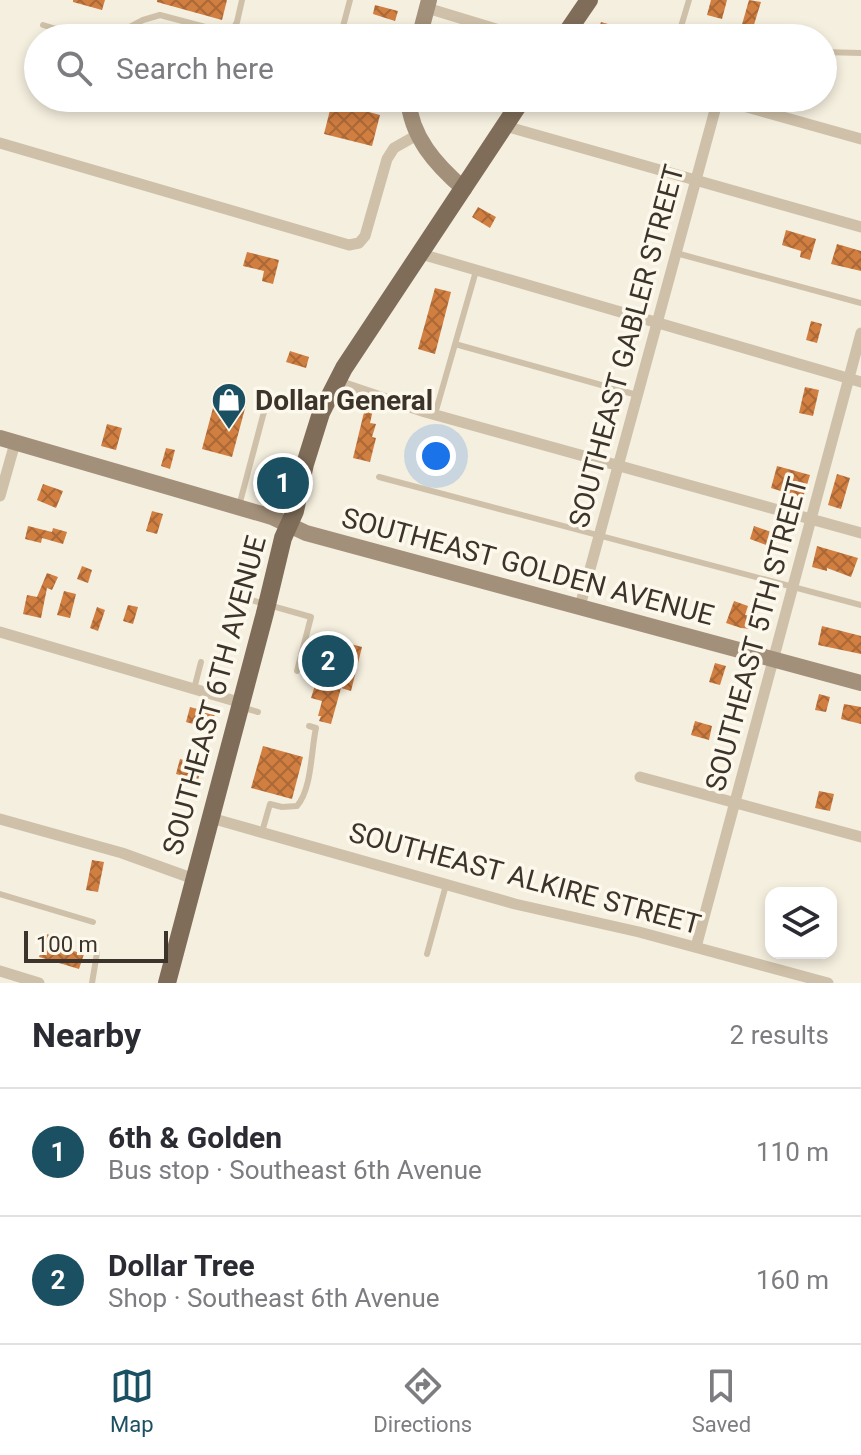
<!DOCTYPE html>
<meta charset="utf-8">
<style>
:root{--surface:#fff;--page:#f7f7f7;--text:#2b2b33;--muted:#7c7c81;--line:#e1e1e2;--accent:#1a5062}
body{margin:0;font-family:Roboto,sans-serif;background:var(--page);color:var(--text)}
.controls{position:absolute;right:24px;bottom:24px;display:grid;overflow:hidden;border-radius:16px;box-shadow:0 4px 12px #0003}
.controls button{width:72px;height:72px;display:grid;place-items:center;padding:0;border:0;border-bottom:2px solid var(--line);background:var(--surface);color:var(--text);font:40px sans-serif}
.scale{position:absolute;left:24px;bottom:20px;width:144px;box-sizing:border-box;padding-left:8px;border:4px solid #3c332a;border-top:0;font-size:22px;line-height:28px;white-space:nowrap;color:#3c332a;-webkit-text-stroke:6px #fcf8ec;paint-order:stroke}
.you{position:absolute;left:436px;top:456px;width:28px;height:28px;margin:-20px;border:6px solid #fff;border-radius:50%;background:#1a73e8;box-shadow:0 0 0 12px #1a73e833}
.badge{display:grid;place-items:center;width:52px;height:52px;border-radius:50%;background:var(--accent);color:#fff;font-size:26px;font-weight:700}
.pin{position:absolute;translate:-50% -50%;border:4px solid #fff;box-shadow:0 2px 8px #0006}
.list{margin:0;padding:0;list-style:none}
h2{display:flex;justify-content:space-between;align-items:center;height:104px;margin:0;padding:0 32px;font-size:34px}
h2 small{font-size:26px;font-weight:400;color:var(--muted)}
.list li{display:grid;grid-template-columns:52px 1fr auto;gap:24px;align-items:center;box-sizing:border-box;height:128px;padding:0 32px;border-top:2px solid var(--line)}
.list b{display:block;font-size:30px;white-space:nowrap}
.list p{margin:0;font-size:26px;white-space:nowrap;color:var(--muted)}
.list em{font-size:26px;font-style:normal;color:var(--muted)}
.icon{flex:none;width:44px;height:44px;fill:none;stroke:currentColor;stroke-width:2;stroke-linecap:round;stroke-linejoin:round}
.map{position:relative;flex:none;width:861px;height:983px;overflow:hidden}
.search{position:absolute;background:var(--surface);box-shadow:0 4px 12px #0003;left:24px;right:24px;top:24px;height:88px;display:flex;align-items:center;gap:20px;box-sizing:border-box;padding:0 28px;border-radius:44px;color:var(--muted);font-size:30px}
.sheet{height:360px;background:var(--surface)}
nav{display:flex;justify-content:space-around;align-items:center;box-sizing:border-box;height:112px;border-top:2px solid var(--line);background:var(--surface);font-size:22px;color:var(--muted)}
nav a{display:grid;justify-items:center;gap:4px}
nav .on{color:var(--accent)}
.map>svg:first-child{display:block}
.building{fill:url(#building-cross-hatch)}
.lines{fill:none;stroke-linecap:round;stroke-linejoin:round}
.lane{stroke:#cfc1a9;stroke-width:6}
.street{stroke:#cfc1a9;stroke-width:11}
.secondary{stroke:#a3907a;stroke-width:16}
.primary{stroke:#7f6d59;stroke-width:18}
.labels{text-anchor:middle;stroke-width:7;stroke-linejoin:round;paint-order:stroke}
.street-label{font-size:28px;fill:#3c332a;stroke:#fcf8ec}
.poi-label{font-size:28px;font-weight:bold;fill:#3c332a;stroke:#fcf8ec;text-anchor:start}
</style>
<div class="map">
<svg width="861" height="983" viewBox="0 0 861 983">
<defs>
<pattern id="building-cross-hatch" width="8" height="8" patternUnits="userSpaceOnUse" patternTransform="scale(2)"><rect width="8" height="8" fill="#d17e41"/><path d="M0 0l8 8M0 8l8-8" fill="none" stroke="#ab6837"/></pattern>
</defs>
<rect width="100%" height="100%" fill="#f5efdf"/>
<path class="building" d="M73 0H105L102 10 73 2Z
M157 0H227L222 20 157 2Z
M711 0H727L722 19 707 15Z
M749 0 761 2 752 31 741 28Z
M375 5 398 11 395 21 373 14Z
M601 22 633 31 631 38H611L597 34Z
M332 102 380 115 372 146 324 134Z
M478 207 496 217 490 228 472 217Z
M786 230 816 239 810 260 800 257 801 251 782 245Z
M837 244 861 251V271L831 264Z
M247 252 279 260 273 284 262 281 264 271 243 266Z
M435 288 451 292 435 354 418 349Z
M811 321 822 324 817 343 806 340Z
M290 351 309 357 306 368 286 362Z
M805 387 819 390 813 416 799 413Z
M217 393 247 401 232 457 202 449Z
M365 408 373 410 370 423 376 424 372 437 376 438 370 462 353 458Z
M107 424 122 428 116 450 101 446Z
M166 448 175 450 170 469 161 466Z
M777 466 810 475 803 498 771 488Z
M837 474 850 478 841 509 828 505Z
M43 484 63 491 56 508 37 500Z
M152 511 163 514 157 534 146 531Z
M28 526 52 532 53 528 67 532 63 544 42 538 41 543 25 539Z
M754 526 774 533 769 546 750 539Z
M817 546 858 558 851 577 827 568V571L812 567Z
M82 566 92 570 88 583 77 579Z
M47 573 58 577 52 590 47 588 41 618 23 614 27 595 37 597Z
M64 591 76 594 70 618 57 615Z
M734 601 748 606 745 615 764 617 762 630 741 628 726 623Z
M128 605 138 607 133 624 123 621Z
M97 607 105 610 98 631 90 628Z
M822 626 861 636V654L818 645Z
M324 637 362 647 351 691 341 688 331 724 319 721 321 716H318L322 701 311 698 316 682 312 681Z
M715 663 726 666 720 685 709 682Z
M819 694 830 697 826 712 815 710Z
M844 704 861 707V724L841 719Z
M190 707 215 714 211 729 186 722Z
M695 721 712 726 709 740 691 735Z
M263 746 303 757 292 799 251 788Z
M180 759 202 765 198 780 176 774Z
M819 791 834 794 830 811 815 808Z
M92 860 104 862 98 892 86 890Z
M46 934 59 937 56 946 84 954 79 969 39 957Z"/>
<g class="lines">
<path class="lane" d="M43 25 86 38
M109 38 143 20 160 15 224 32 233 29 237 22 242 0
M340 38 350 0
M683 38 680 30 689 0
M823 52 861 53
M349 98 363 103 409 107
M676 253 861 303
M455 344 637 395
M435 414 476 271
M379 477 861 605
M239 506 265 408
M237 596 311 617 297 671
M194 689 201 662
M244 708 258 712
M262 832 270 804 282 807 297 806C312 789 311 750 316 728L309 726
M0 894 93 922
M427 954 446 885
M92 983 97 953"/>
<path class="street" d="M427 8 526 38
M715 98 861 139
M505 126 861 227
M0 143 349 245 359 243 365 236 387 159 394 148 417 135
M421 254 861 382
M336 382 425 412 861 533
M0 496 15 443
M580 606 718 99
M0 632 242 703
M640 777 861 837
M211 818 515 904 639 932 828 983
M0 819 122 853 194 879
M696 947 861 333
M0 971 39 983"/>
<path class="secondary" d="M419 38 429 0
M408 98C411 137 435 164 464 189
M0 438 272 517 306 533 861 683"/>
<path class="primary" d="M563 38 589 0
M167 983 265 613 283 538 295 511 305 464 321 413 344 368 523 98"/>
</g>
<defs>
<symbol id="shop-pin" viewBox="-11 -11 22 30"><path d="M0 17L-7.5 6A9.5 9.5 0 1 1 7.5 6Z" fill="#1a5062" stroke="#fcf8ec"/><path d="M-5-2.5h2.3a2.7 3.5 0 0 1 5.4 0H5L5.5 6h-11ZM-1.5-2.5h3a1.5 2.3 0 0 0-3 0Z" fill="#fff"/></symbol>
</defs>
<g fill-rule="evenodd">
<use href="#shop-pin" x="209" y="380" width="40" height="54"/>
</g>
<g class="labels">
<g class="street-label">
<text transform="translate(626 346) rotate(-75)" y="10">SOUTHEAST GABLER STREET</text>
<text transform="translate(528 566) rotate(15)" y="10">SOUTHEAST GOLDEN AVENUE</text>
<text transform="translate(756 634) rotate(-75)" y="10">SOUTHEAST 5TH STREET</text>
<text transform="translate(214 695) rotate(-75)" y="10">SOUTHEAST 6TH AVENUE</text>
<text transform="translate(525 878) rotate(15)" y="10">SOUTHEAST ALKIRE STREET</text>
</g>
<g class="poi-label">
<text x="255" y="410">Dollar General</text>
</g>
</g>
</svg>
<div class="controls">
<button><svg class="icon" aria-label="layers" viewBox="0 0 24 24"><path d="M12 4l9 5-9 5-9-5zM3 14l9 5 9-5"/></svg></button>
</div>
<div class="scale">100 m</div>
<div class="you"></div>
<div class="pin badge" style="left:283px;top:483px">1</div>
<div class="pin badge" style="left:328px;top:661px">2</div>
<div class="search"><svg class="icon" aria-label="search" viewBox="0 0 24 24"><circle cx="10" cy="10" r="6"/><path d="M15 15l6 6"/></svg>Search here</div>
</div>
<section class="sheet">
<h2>Nearby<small>2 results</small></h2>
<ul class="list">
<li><span class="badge">1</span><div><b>6th &amp; Golden</b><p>Bus stop · Southeast 6th Avenue</p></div><em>110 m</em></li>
<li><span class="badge">2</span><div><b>Dollar Tree</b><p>Shop · Southeast 6th Avenue</p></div><em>160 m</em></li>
</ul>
</section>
<nav>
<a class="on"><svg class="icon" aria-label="map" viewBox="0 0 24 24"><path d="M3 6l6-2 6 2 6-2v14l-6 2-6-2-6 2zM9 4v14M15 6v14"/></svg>Map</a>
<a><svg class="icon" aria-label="directions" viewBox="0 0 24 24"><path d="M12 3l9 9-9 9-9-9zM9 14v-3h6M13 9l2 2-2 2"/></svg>Directions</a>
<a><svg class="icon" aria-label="saved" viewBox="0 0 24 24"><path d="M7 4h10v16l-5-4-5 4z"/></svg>Saved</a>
</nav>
